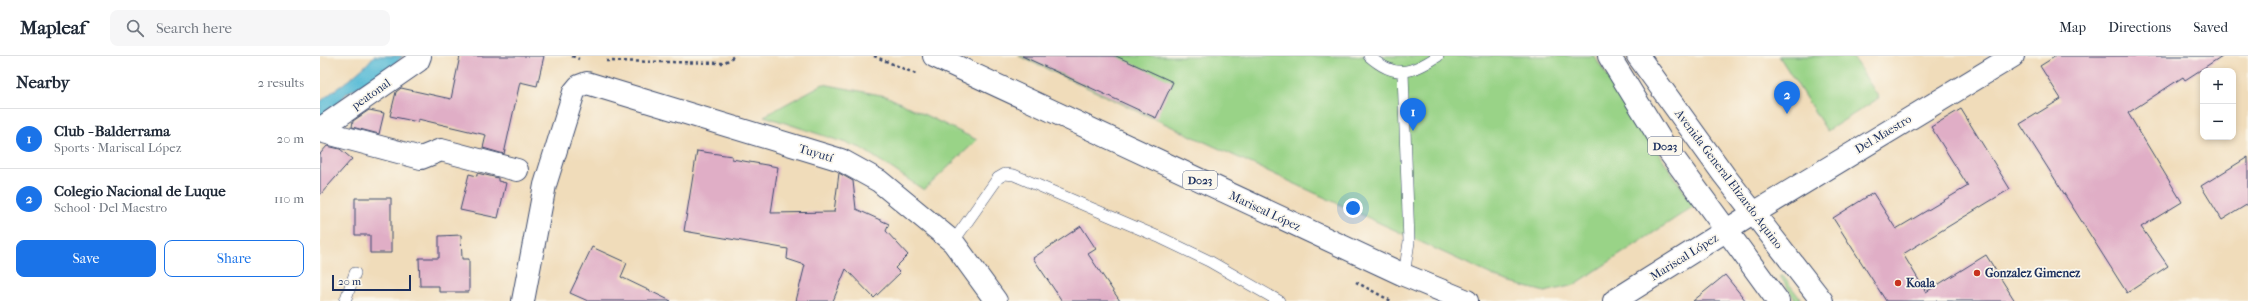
<!DOCTYPE html>
<meta charset="utf-8">
<style>
:root{--surface:#fff;--page:#f6f6f7;--text:#1f2937;--muted:#747a83;--line:#e0e1e3;--accent:#1a73e8}
body{margin:0;font-family:"IM FELL French Canon",serif;background:var(--page);color:var(--text)}
.controls{position:absolute;right:12px;top:12px;display:grid;overflow:hidden;border-radius:8px;box-shadow:0 2px 6px #0003}
.controls button{width:36px;height:36px;display:grid;place-items:center;padding:0;border:0;border-bottom:1px solid var(--line);background:var(--surface);color:var(--text);font:20px sans-serif}
.scale{position:absolute;left:12px;bottom:10px;width:79px;box-sizing:border-box;padding-left:4px;border:2px solid #1b2f5e;border-top:0;font-size:11px;line-height:14px;white-space:nowrap;color:#1b2f5e;-webkit-text-stroke:3px #fbf7ec;paint-order:stroke}
.you{position:absolute;left:1033px;top:152px;width:14px;height:14px;margin:-10px;border:3px solid #fff;border-radius:50%;background:#1a73e8;box-shadow:0 0 0 6px #1a73e833}
.badge{display:grid;place-items:center;width:26px;height:26px;border-radius:50%;background:var(--accent);color:#fff;font-size:13px;font-weight:700}
.pin{position:absolute;translate:-50% -33px;filter:drop-shadow(0 1px 2px #0008)}
.pin::after{content:'';position:absolute;top:21px;width:14px;height:12px;background:inherit;clip-path:polygon(0 0,100% 0,50% 100%)}
.list{margin:0;padding:0;list-style:none}
h2{display:flex;justify-content:space-between;align-items:center;height:52px;margin:0;padding:0 16px;font-size:17px}
h2 small{font-size:13px;font-weight:400;color:var(--muted)}
.list li{display:grid;grid-template-columns:26px 1fr auto;gap:12px;align-items:center;box-sizing:border-box;height:60px;padding:0 16px;border-top:1px solid var(--line)}
.list b{display:block;font-size:15px;white-space:nowrap}
.list p{margin:0;font-size:13px;white-space:nowrap;color:var(--muted)}
.list em{font-size:13px;font-style:normal;color:var(--muted)}
.actions{display:flex;gap:8px;padding:12px 16px}
.actions a{flex:1;padding:9px 0;border:1px solid var(--accent);border-radius:8px;text-align:center;font-size:14px;color:var(--accent)}
.actions .main{background:var(--accent);color:#fff}
.icon{flex:none;width:22px;height:22px;fill:none;stroke:currentColor;stroke-width:2;stroke-linecap:round;stroke-linejoin:round}
.map{position:relative;flex:none;width:1928px;height:245px;overflow:hidden}
header{display:flex;align-items:center;gap:24px;box-sizing:border-box;height:56px;padding:0 20px;background:var(--surface);border-bottom:1px solid var(--line)}
header strong{font-size:19px}
nav{display:flex;gap:22px;margin-inline-start:auto;font-size:14px}
.search{width:280px;height:36px;background:var(--page);display:flex;align-items:center;gap:10px;box-sizing:border-box;padding:0 14px;border-radius:8px;color:var(--muted);font-size:15px}
main{display:flex}
aside{flex:1;background:var(--surface)}
.map>svg:first-child{display:block}
.green{fill:#99d387;stroke:#5a8172}
.water{fill:#58bbd6;stroke:#3a759a}
.building{fill:#e0aec6}
.lines{fill:none;stroke-linecap:round;stroke-linejoin:round}
.lane-casing{stroke:#3b496c;stroke-width:12}
.street-casing{stroke:#3b496c;stroke-width:24}
.primary-casing{stroke:#3b496c;stroke-width:24}
.path{stroke:#3b496c;stroke-width:2.5;stroke-dasharray:3 3;stroke-linecap:butt}
.lane{stroke:#fff;stroke-width:11}
.street{stroke:#fff;stroke-width:22}
.primary{stroke:#fff;stroke-width:22}
.poi-dot{fill:#c8321e;stroke:#fbf7ec;stroke-width:1.5}
.labels{text-anchor:middle;stroke-width:3.5;stroke-linejoin:round;paint-order:stroke}
.shield{fill:#fbf7ec;stroke:#5e6b89;stroke-width:1}
.shield-label{font-size:11px;font-weight:bold;fill:#1b2f5e}
.street-label{font-size:12px;fill:#1b2f5e;stroke:#fbf7ec}
.poi-label{font-size:12px;font-weight:bold;fill:#1b2f5e;stroke:#fbf7ec;text-anchor:start}
</style>
<header>
<strong>Mapleaf</strong>
<div class="search"><svg class="icon" aria-label="search" viewBox="0 0 24 24"><circle cx="10" cy="10" r="6"/><path d="M15 15l6 6"/></svg>Search here</div>
<nav><a>Map</a><a>Directions</a><a>Saved</a></nav>
</header>
<main>
<aside>
<h2>Nearby<small>2 results</small></h2>
<ul class="list">
<li><span class="badge">1</span><div><b>Club - Balderrama</b><p>Sports · Mariscal López</p></div><em>20 m</em></li>
<li><span class="badge">2</span><div><b>Colegio Nacional de Luque</b><p>School · Del Maestro</p></div><em>110 m</em></li>
</ul>
<div class="actions"><a class="main">Save</a><a>Share</a></div>
</aside>
<div class="map">
<svg width="1928" height="245" viewBox="0 0 1928 245">
<rect width="100%" height="100%" fill="#fbf7ec"/>
<filter id="ink" filterUnits="userSpaceOnUse"><feTurbulence type="fractalNoise" baseFrequency=".025" numOctaves="2"/><feDisplacementMap in="SourceGraphic" scale="8" xChannelSelector="R" yChannelSelector="G"/><feConvolveMatrix kernelMatrix="1 2 1 2 8 2 1 2 1" color-interpolation-filters="sRGB"/></filter>
<filter id="wash" filterUnits="userSpaceOnUse"><feTurbulence type="fractalNoise" baseFrequency=".012" numOctaves="4" result="noise"/><feDisplacementMap in="SourceGraphic" scale="16" xChannelSelector="R" yChannelSelector="G"/><feGaussianBlur stdDeviation="0.9" result="paint"/><feColorMatrix in="noise" values="0 0 0 0 0 0 0 0 0 0 0 0 0 0 0 0 0 1.4 0 .05"/><feComposite in="paint" operator="in"/></filter>
<g filter="url(#wash)">
<rect width="100%" height="100%" fill="#f0dcba"/>
<path class="green" d="M699 0H1274L1374 150 1254 229 1225 236 1187 226Z
M1459 0H1532L1559 42 1507 75Z
M503 28 566 40 657 84 604 134 541 92 444 60Z
M1460 220H1463L1482 245H1476Z"/>
<path class="water" d="M54 0H83L68 15 27 37 0 67V46C18 30 39 19 54 0Z"/>
<g id="blocks">
<path class="building" d="M140 0H224L217 30 200 26 184 98 163 92 166 79 98 63V66L70 60 76 36 81 32 131 43Z
M702 0H796L853 26 836 62Z
M1736 0H1902L1865 24 1863 21 1808 57 1862 146 1821 171 1848 210 1807 237 1700 68 1741 43 1720 10Z
M1641 53 1690 133 1583 198 1606 236 1666 199 1695 245H1566L1513 162 1553 137 1576 173 1648 130 1611 71Z
M49 54 64 57 59 78 32 71 33 65Z
M7 90 20 93 32 103 0 139V98Z
M377 95 412 100V103L458 111 451 157 514 156 519 117 533 125 536 153 569 168 566 175 588 199 575 212 580 217 554 242 526 213 513 245H476L485 209 467 203 468 193 364 175Z
M1928 101V148L1902 164 1881 130Z
M157 117 178 122V125L186 127 178 162 140 154 149 118 157 120Z
M35 142H71V197H50V179H35Z
M761 170 776 193 768 198 800 245H742L713 202Z
M141 179 142 203H149V236H119V230H100L99 202H119V180Z
M272 191 307 207 301 221 351 245H268L250 237Z
M1405 219 1426 245H1373Z"/>
</g>
</g>
<g filter="url(#ink)">
<use href="#blocks" fill-opacity="0" stroke="#3b496c" stroke-width="1"/>
<g class="lines">
<defs>
<path id="lane" d="M1049 0C1075 23 1091 18 1118 0
M1083 17 1089 186 1084 219
M633 186 678 122 685 118 694 119 841 182 889 205 959 245
M25 245 35 217"/>
<path id="street" d="M0 73 98 5 100 0
M0 75 101 102 121 94 197 114
M1434 157 1693 0
M203 245 225 129 254 36 259 30 267 27 521 104 559 125 633 186 676 245"/>
<path id="primary" d="M614 0 1084 219 1147 245
M1289 0 1342 86 1458 245
M1318 0 1404 119 1502 245
M1294 245 1434 157"/>
</defs>
<use href="#lane" class="lane-casing"/>
<use href="#street" class="street-casing"/>
<use href="#primary" class="primary-casing"/>
<path class="path" d="M252 0 259 3
M554 0 596 18
M286 5 404 7 414 0
M1036 226 1071 245"/>
<use href="#lane" class="lane"/>
<use href="#street" class="street"/>
<use href="#primary" class="primary"/>
</g>
</g>
<g class="poi-dot">
<circle cx="1657" cy="217" r="4"/>
<circle cx="1578" cy="227" r="4"/>
</g>
<g class="labels">
<g class="shield">
<rect x="1328" y="81" width="34" height="18" rx="3"/>
<rect x="863" y="115" width="34" height="18" rx="3"/>
</g>
<g class="shield-label">
<text x="1345" y="94">D023</text>
<text x="880" y="128">D023</text>
</g>
<g class="street-label">
<text transform="translate(51 38) rotate(-35)" y="4">peatonal</text>
<text transform="translate(1563 78) rotate(-31)" y="4">Del Maestro</text>
<text transform="translate(496 97) rotate(17)" y="4">Tuyutí</text>
<text transform="translate(1409 123) rotate(53)" y="4">Avenida General Elizardo Aquino</text>
<text transform="translate(945 155) rotate(25)" y="4">Mariscal López</text>
<text transform="translate(1364 201) rotate(-32)" y="4">Mariscal López</text>
</g>
<g class="poi-label">
<text x="1665" y="221">Gonzalez Gimenez</text>
<text x="1586" y="231">Koala</text>
</g>
</g>
</svg>
<div class="controls">
<button>+</button>
<button>−</button>
</div>
<div class="scale">20 m</div>
<div class="you"></div>
<div class="pin badge" style="left:1093px;top:75px">1</div>
<div class="pin badge" style="left:1467px;top:58px">2</div>
</div>
</main>
